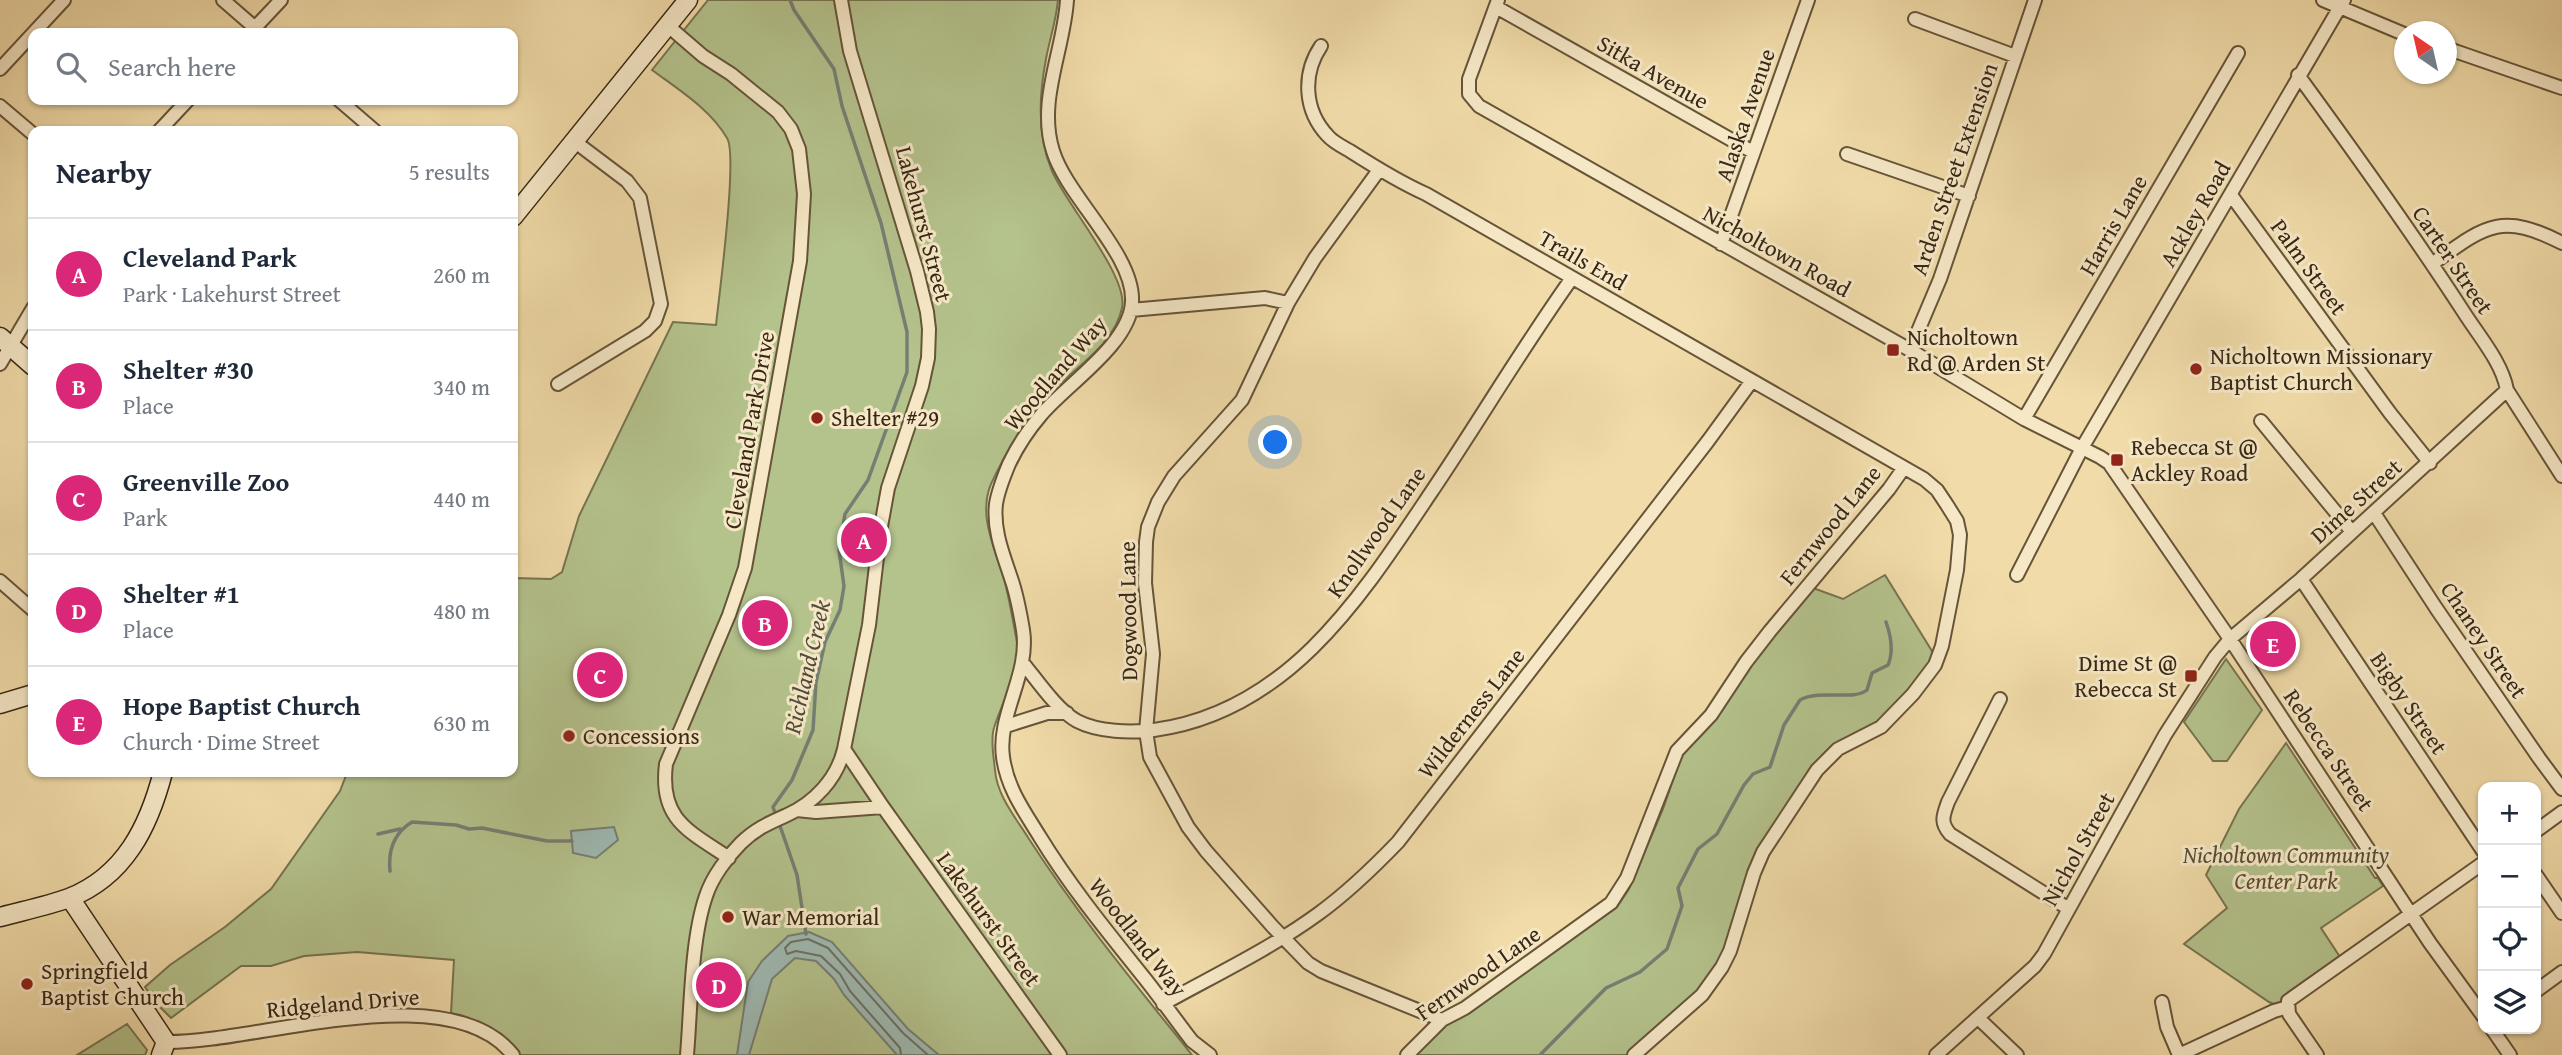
<!DOCTYPE html>
<meta charset="utf-8">
<style>
:root{--surface:#fff;--page:#f2f2f3;--text:#1f2937;--muted:#747a83;--line:#e0e1e3;--accent:#db2777}
body{margin:0;font-family:"Gentium Book Plus",serif;background:var(--page);color:var(--text)}
.controls{position:absolute;right:21px;bottom:21px;display:grid;overflow:hidden;border-radius:14px;box-shadow:0 2px 5px #0004}
.controls button{width:63px;height:63px;display:grid;place-items:center;padding:0;border:0;border-bottom:2px solid var(--line);background:var(--surface);color:var(--text);font:35px sans-serif}
.compass{position:absolute;left:2394px;top:21px;width:63px;height:63px;border-radius:50%;background:var(--surface);box-shadow:0 2px 5px #0004;rotate:326deg}
.you{position:absolute;left:1276px;top:443px;width:24px;height:24px;margin:-18px;border:5px solid #fff;border-radius:50%;background:#1a73e8;box-shadow:0 0 0 10px #1a73e833}
.badge{display:grid;place-items:center;width:46px;height:46px;border-radius:50%;background:var(--accent);color:#fff;font-size:23px;font-weight:700}
.pin{position:absolute;translate:-50% -50%;border:4px solid #fff;box-shadow:0 2px 7px #0006}
.list{margin:0;padding:0;list-style:none}
h2{display:flex;justify-content:space-between;align-items:center;height:91px;margin:0;padding:0 28px;font-size:30px}
h2 small{font-size:23px;font-weight:400;color:var(--muted)}
.list li{display:grid;grid-template-columns:46px 1fr auto;gap:21px;align-items:center;box-sizing:border-box;height:112px;padding:0 28px;border-top:2px solid var(--line)}
.list b{display:block;font-size:26px;white-space:nowrap}
.list p{margin:0;font-size:23px;white-space:nowrap;color:var(--muted)}
.list em{font-size:23px;font-style:normal;color:var(--muted)}
.icon{flex:none;width:38px;height:38px;fill:none;stroke:currentColor;stroke-width:2;stroke-linecap:round;stroke-linejoin:round}
.map{position:relative;flex:none;width:2562px;height:1055px;overflow:hidden}
.search{position:absolute;background:var(--surface);box-shadow:0 2px 5px #0004;left:28px;top:28px;width:490px;height:77px;display:flex;align-items:center;gap:18px;box-sizing:border-box;padding:0 24px;border-radius:14px;color:var(--muted);font-size:26px}
.panel{position:absolute;background:var(--surface);box-shadow:0 2px 5px #0004;left:28px;top:126px;width:490px;height:651px;border-radius:14px}
.map>svg:first-child{display:block}
.green{fill:#b4c28c;stroke:#767450;stroke-width:2}
.water{fill:#9eb9b2;stroke:#757f73;stroke-width:2}
.lines{fill:none;stroke-linecap:round;stroke-linejoin:round}
.shore{stroke:#6b7063;stroke-width:2}
.stream{stroke:#757f73;stroke-width:3.5}
.street-casing{stroke:#665439;stroke-width:16}
.secondary-casing{stroke:#382714;stroke-width:21}
.street{stroke:#f6e8c7;stroke-width:12}
.secondary{stroke:#f6e8c7;stroke-width:18}
.poi-dot{fill:#8f2418;stroke:#f6e8c7;stroke-width:2.5}
.labels{text-anchor:middle;stroke-width:6;stroke-linejoin:round;paint-order:stroke}
.street-label{font-size:23px;fill:#382714;stroke:#f6e8c7}
.poi-label{font-size:23px;fill:#382714;stroke:#f6e8c7;text-anchor:start}
.park-label{font-size:23px;font-style:italic;fill:#574e32;stroke:#f6e8c7}
.water-label{font-size:24px;font-style:italic;fill:#524c3c;stroke:#f6e8c7}
</style>
<div class="map">
<svg width="2562" height="1055" viewBox="0 0 2562 1055">
<rect width="100%" height="100%" fill="#f1dca9"/>
<filter id="stains"><feTurbulence type="fractalNoise" baseFrequency=".00286" numOctaves="4"/><feColorMatrix values="0 0 0 0 .2 0 0 0 0 .09 0 0 0 0 .02 0 0 0 .5 -.17"/></filter>
<radialGradient id="worn" r=".72"><stop offset=".6" stop-color="#630" stop-opacity="0"/><stop offset="1" stop-color="#630" stop-opacity=".3"/></radialGradient>
<path class="green" d="M708 0H1058C1056 22 1050 37 1046 59 1039 95 1037 136 1052 171 1066 204 1129 277 1122 308 1114 349 1062 375 1037 407 1019 430 1003 458 991 484 977 517 997 552 1005 583 1010 602 1013 622 1017 642 1022 671 1002 701 994 728 990 740 994 758 995 770 997 796 1016 818 1029 839 1078 915 1136 985 1192 1055H519C498 1029 483 1023 451 1013L454 960 357 952 304 956 271 966H241L171 1018 156 1003 145 987 170 965 225 927 271 889 340 791 347 773 513 772V578L551 579 562 572 579 516 673 322 716 325C719 296 738 155 727 138 710 109 679 90 652 70Z
M1885 575 1935 656 1884 722 1833 748 1780 818 1724 954 1704 987 1629 1055H1415L1445 1025 1496 993 1617 907 1629 889 1663 809 1682 754 1709 727 1759 654 1813 588 1843 599Z
M2226 659 2262 710 2227 761H2213L2184 722Z
M2286 743 2375 878H2378L2383 886 2321 928 2340 957 2285 995 2278 1006 2269 1002 2184 944 2227 908 2206 875 2239 809Z
M127 1024 147 1050 145 1055H77Z"/>
<path class="water" d="M614 827 618 840 596 858 573 853 571 831Z
M809 932 832 942 908 1029 939 1055H897L844 995 834 979 816 961 795 958 772 979 749 1055H737L748 982 762 961 788 936Z"/>
<g class="lines">
<path class="shore" d="M901 1055 900 1048 850 991 840 974 821 956 796 951 787 954 785 948 791 942 808 939 828 948 903 1033 928 1055"/>
<path class="stream" d="M776 816 773 807 792 780 813 730 816 682 825 642 840 610 844 586 839 550 845 514 868 480 907 372V332L881 223 842 106 834 69 794 10 790 0
M779 823 797 875 806 934
M378 834 400 829
M390 871C388 851 394 833 412 822L456 825 469 829 482 828 547 841H572
M1540 1055 1606 988 1640 972 1667 949 1682 906 1678 888 1698 849 1717 834 1744 785 1753 774 1770 767 1784 725 1800 700C1820 689 1854 701 1867 690L1872 673 1888 665C1894 651 1891 636 1886 622"/>
<defs>
<path id="street" d="M223 0 261 33
M841 0 850 51 917 271 927 312 929 329 928 358 922 386 888 488 880 532 869 625 844 749 883 807 1060 1055
M1067 0C1064 50 1037 101 1053 151 1067 197 1135 255 1132 302 1130 344 1067 384 1041 415 1029 429 1017 447 1009 464 1004 476 998 491 996 504 993 530 1003 554 1011 578 1017 595 1020 612 1023 630 1030 674 997 715 1003 757 1007 788 1024 811 1040 837 1070 886 1106 930 1142 975 1159 996 1175 1019 1192 1041L1210 1055
M1498 0 1469 79V94L1479 106 1910 350 2024 419 2100 457 2109 463 2230 639 2430 943 2483 1016
M2323 0 2404 34
M1496 7 1753 152
M1915 19 2015 56
M667 25 703 56 731 74 778 112 791 129 799 149 804 194 800 261 745 568 729 615 666 764C659 820 689 831 729 858
M250 33 281 0
M1321 46C1302 74 1304 111 1328 136 1333 142 1343 147 1350 151 1375 167 1399 182 1426 194L1924 479 1937 490 1947 505 1957 521 1960 535 1957 570 1942 646 1935 665 1913 694 1881 727 1838 749 1817 770 1763 852 1754 873 1730 951 1722 967 1702 995 1634 1055
M2446 48 2562 88
M0 69 64 0
M2298 75C2355 153 2411 231 2463 311 2478 335 2502 362 2507 390L2562 476
M339 100 375 131
M0 106 33 134
M159 131 188 100
M1847 154 1969 196
M1379 170 1315 258 1288 303 1242 400 1174 476 1158 502 1148 527 1146 542 1145 583 1153 654 1146 731 1150 757 1188 827 1206 851 1273 927 1308 963 1321 971 1442 1020
M2231 195 2390 413 2430 463
M1721 244 1808 0
M2432 264C2484 227 2500 211 2562 243
M1131 310 1265 298 1288 303
M1910 350 1940 279 2035 0
M0 364 33 308
M558 384 645 331 655 321 661 304 640 198 627 181 574 141
M2024 419 2238 53
M2261 421 2352 532
M2374 513 2436 608 2539 758 2562 789
M2017 575 2082 448 2344 0
M2301 579 2483 851
M0 581 33 610
M1023 663C1037 680 1057 710 1077 721 1098 732 1131 733 1154 730 1288 712 1361 597 1430 494 1478 423 1522 348 1572 278
M2000 699 1948 802C1943 816 1940 822 1950 834L2069 909
M1006 726 1047 713H1067
M797 810 816 812 883 807
M2536 831 2562 812
M2536 875 2562 913
M2536 991 2562 972
M2162 1002 2167 1027 2179 1055
M1163 1004C1215 975 1270 949 1318 914 1347 893 1373 868 1398 842L1708 441 1751 382
M1978 1018 2017 1055
M2492 1029 2510 1055
M166 1042C257 1043 449 974 513 1055
M687 1055C691 1008 691 939 706 896 712 877 728 856 741 843 755 829 769 823 787 815 814 803 837 779 844 749
M1407 1055 1442 1020 1465 1008 1611 903 1627 878 1677 751 1711 715 1746 662 1770 631 1889 489 1903 469
M1936 1055 2035 966 2044 954 2165 735 2215 657 2230 639 2301 579 2507 390
M2179 1055 2274 1011 2288 1007
M2317 1055 2289 1014 2288 1001 2483 863"/>
<path id="secondary" d="M513 217 688 0
M0 337 33 366
M0 704 33 694
M70 898 166 1042 161 1055
M0 917C22 911 47 906 69 898 125 876 149 826 163 772"/>
</defs>
<use href="#street" class="street-casing"/>
<use href="#secondary" class="secondary-casing"/>
<use href="#street" class="street"/>
<use href="#secondary" class="secondary"/>
</g>
<g class="poi-dot">
<rect x="1886" y="343" width="14" height="14" rx="3.5"/>
<circle cx="2196" cy="369" r="7"/>
<circle cx="817" cy="418" r="7"/>
<rect x="2110" y="453" width="14" height="14" rx="3.5"/>
<rect x="2184" y="669" width="14" height="14" rx="3.5"/>
<circle cx="569" cy="736" r="7"/>
<circle cx="728" cy="917" r="7"/>
<circle cx="27" cy="984" r="7"/>
</g>
<g class="labels">
<g class="street-label">
<text transform="translate(1653 72) rotate(30)" y="8">Sitka Avenue</text>
<text transform="translate(1745 115) rotate(-71)" y="8">Alaska Avenue</text>
<text transform="translate(1954 169) rotate(-71)" y="8">Arden Street Extension</text>
<text transform="translate(2195 214) rotate(-60)" y="8">Ackley Road</text>
<text transform="translate(924 224) rotate(75)" y="8">Lakehurst Street</text>
<text transform="translate(2113 225) rotate(-60)" y="8">Harris Lane</text>
<text transform="translate(1777 251) rotate(29)" y="8">Nicholtown Road</text>
<text transform="translate(1583 260) rotate(30)" y="8">Trails End</text>
<text transform="translate(2453 260) rotate(56)" y="8">Carter Street</text>
<text transform="translate(2309 267) rotate(54)" y="8">Palm Street</text>
<text transform="translate(1055 373) rotate(-49)" y="8">Woodland Way</text>
<text transform="translate(749 430) rotate(-80)" y="8">Cleveland Park Drive</text>
<text transform="translate(2356 501) rotate(-42)" y="8">Dime Street</text>
<text transform="translate(1830 525) rotate(-51)" y="8">Fernwood Lane</text>
<text transform="translate(1376 532) rotate(-55)" y="8">Knollwood Lane</text>
<text transform="translate(1128 611) rotate(-91)" y="8">Dogwood Lane</text>
<text transform="translate(2484 640) rotate(56)" y="8">Chaney Street</text>
<text transform="translate(2409 703) rotate(56)" y="8">Bigby Street</text>
<text transform="translate(1471 713) rotate(-52)" y="8">Wilderness Lane</text>
<text transform="translate(2329 750) rotate(56)" y="8">Rebecca Street</text>
<text transform="translate(2078 849) rotate(-61)" y="8">Nichol Street</text>
<text transform="translate(989 919) rotate(54)" y="8">Lakehurst Street</text>
<text transform="translate(1138 937) rotate(52)" y="8">Woodland Way</text>
<text transform="translate(1478 973) rotate(-35)" y="8">Fernwood Lane</text>
<text transform="translate(343 1003) rotate(-5)" y="8">Ridgeland Drive</text>
</g>
<g class="poi-label">
<text x="1907" y="345">Nicholtown<tspan x="1907" dy="26">Rd @ Arden St</tspan></text>
<text x="2210" y="364">Nicholtown Missionary<tspan x="2210" dy="26">Baptist Church</tspan></text>
<text x="831" y="426">Shelter #29</text>
<text x="2131" y="455">Rebecca St @<tspan x="2131" dy="26">Ackley Road</tspan></text>
<text x="2177" y="671" text-anchor="end">Dime St @<tspan x="2177" dy="26">Rebecca St</tspan></text>
<text x="583" y="744">Concessions</text>
<text x="742" y="925">War Memorial</text>
<text x="41" y="979">Springfield<tspan x="41" dy="26">Baptist Church</tspan></text>
</g>
<g class="park-label">
<text x="2286" y="863">Nicholtown Community<tspan x="2286" dy="26">Center Park</tspan></text>
</g>
<g class="water-label">
<text transform="translate(807 667) rotate(-77)" y="8">Richland Creek</text>
</g>
</g>
<rect width="100%" height="100%" filter="url(#stains)"/>
<rect width="100%" height="100%" fill="url(#worn)"/>
</svg>
<div class="controls">
<button>+</button>
<button>−</button>
<button><svg class="icon" aria-label="locate" viewBox="0 0 24 24"><circle cx="12" cy="12" r="6"/><path d="M12 2v4M12 18v4M2 12h4M18 12h4"/></svg></button>
<button><svg class="icon" aria-label="layers" viewBox="0 0 24 24"><path d="M12 4l9 5-9 5-9-5zM3 14l9 5 9-5"/></svg></button>
</div>
<svg class="compass" viewBox="-18 -18 36 36"><path d="M0-13l5 13h-10z" fill="#e53935"/><path d="M0 13l5-13h-10z" fill="#747a83"/></svg>
<div class="you"></div>
<div class="pin badge" style="left:864px;top:540px">A</div>
<div class="pin badge" style="left:765px;top:623px">B</div>
<div class="pin badge" style="left:600px;top:675px">C</div>
<div class="pin badge" style="left:719px;top:985px">D</div>
<div class="pin badge" style="left:2273px;top:644px">E</div>
<div class="search"><svg class="icon" aria-label="search" viewBox="0 0 24 24"><circle cx="10" cy="10" r="6"/><path d="M15 15l6 6"/></svg>Search here</div>
<section class="panel">
<h2>Nearby<small>5 results</small></h2>
<ul class="list">
<li><span class="badge">A</span><div><b>Cleveland Park</b><p>Park · Lakehurst Street</p></div><em>260 m</em></li>
<li><span class="badge">B</span><div><b>Shelter #30</b><p>Place</p></div><em>340 m</em></li>
<li><span class="badge">C</span><div><b>Greenville Zoo</b><p>Park</p></div><em>440 m</em></li>
<li><span class="badge">D</span><div><b>Shelter #1</b><p>Place</p></div><em>480 m</em></li>
<li><span class="badge">E</span><div><b>Hope Baptist Church</b><p>Church · Dime Street</p></div><em>630 m</em></li>
</ul>
</section>
</div>
